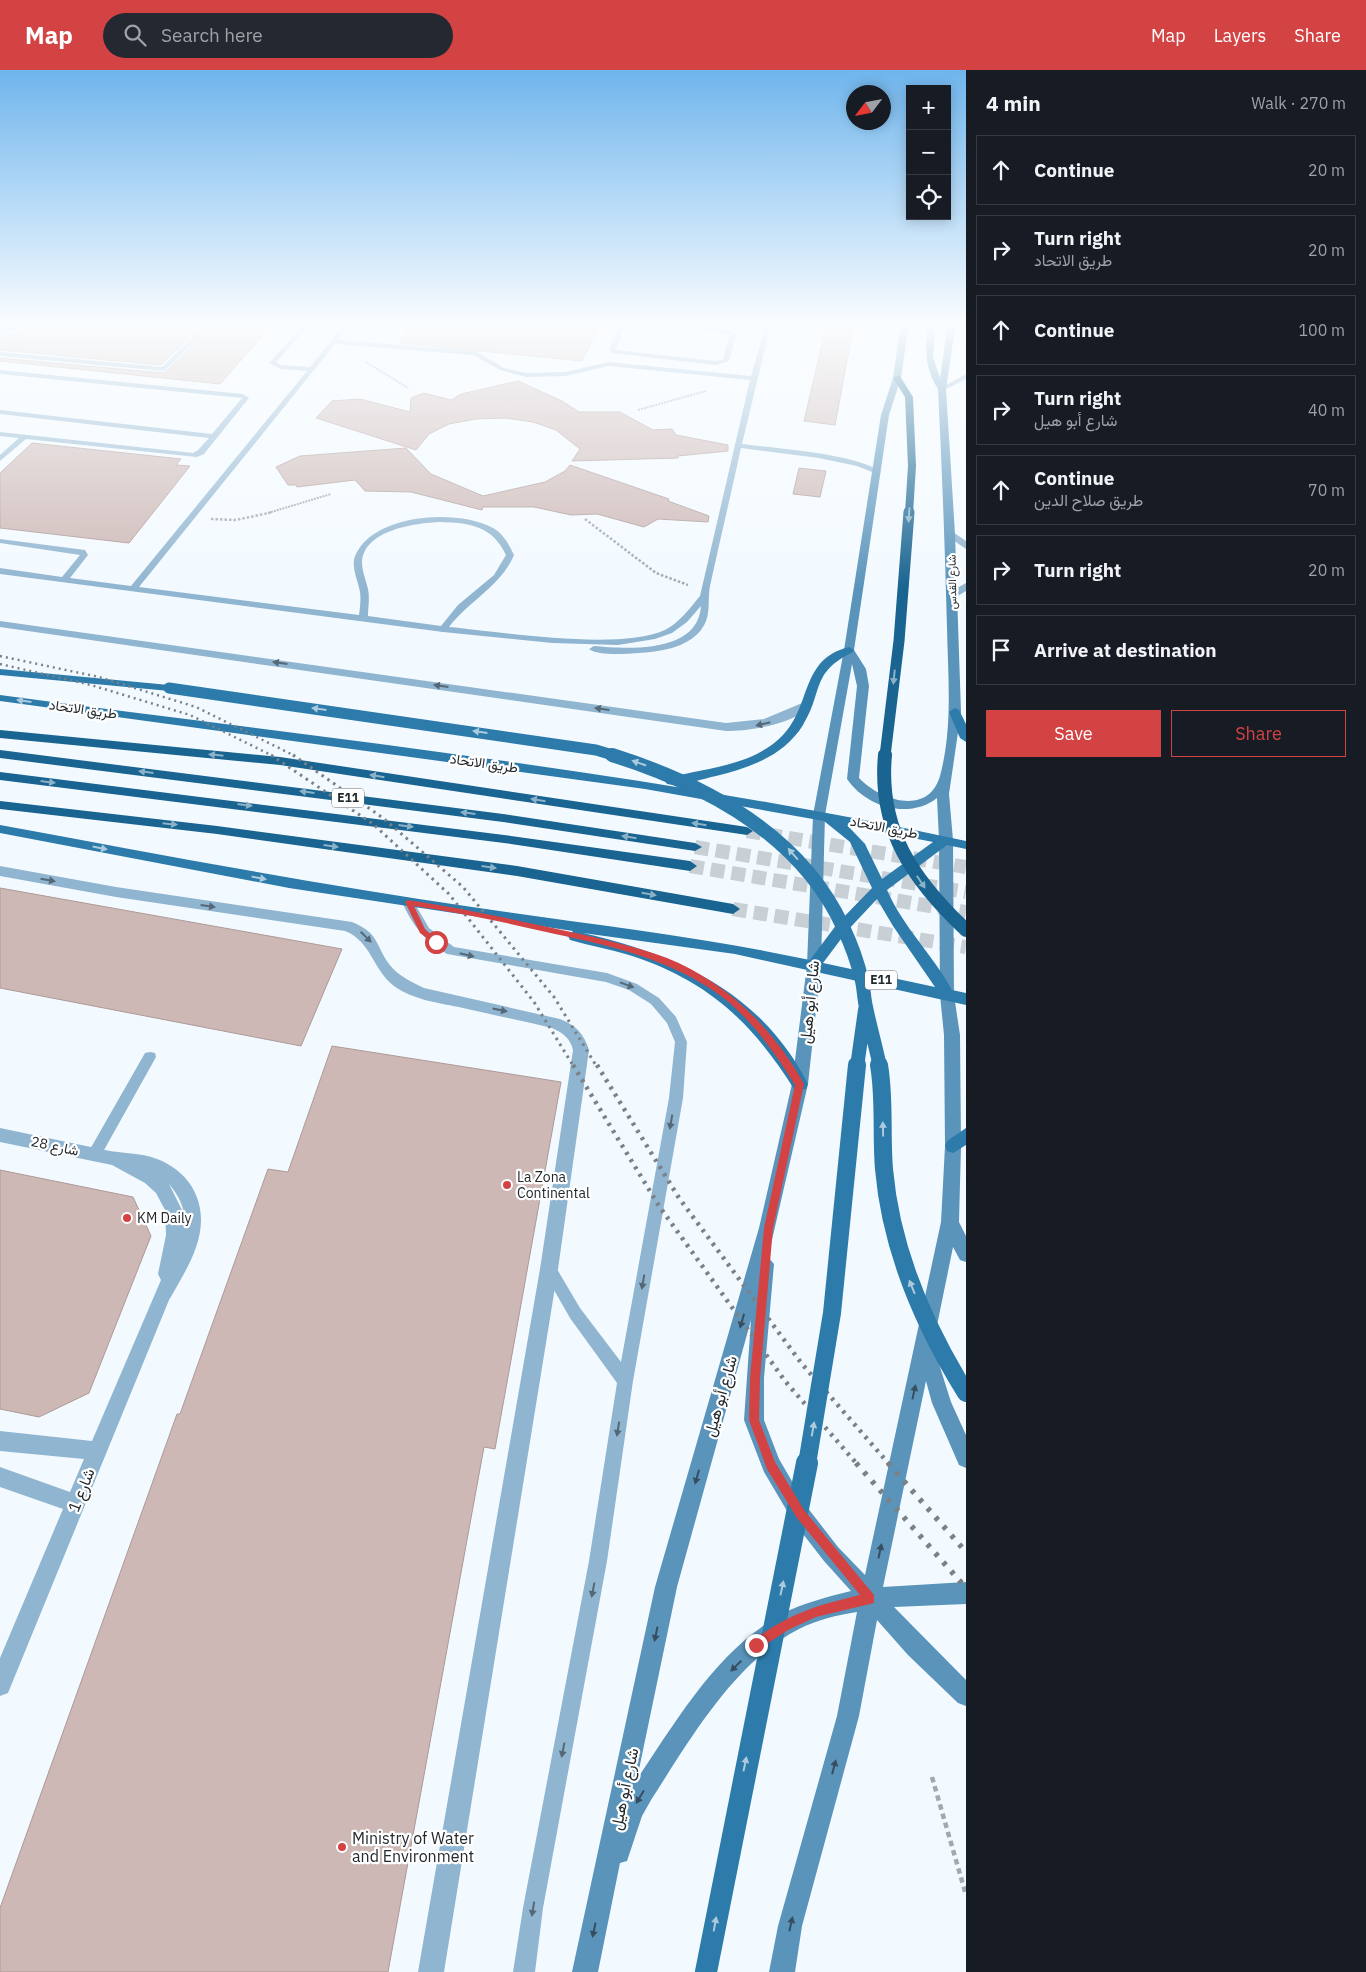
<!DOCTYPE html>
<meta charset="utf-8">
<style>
:root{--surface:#171b24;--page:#242831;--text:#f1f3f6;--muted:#9ea1a6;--line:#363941;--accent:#d34344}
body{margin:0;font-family:"IBM Plex Sans",Vazirmatn,sans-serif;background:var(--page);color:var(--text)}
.controls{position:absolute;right:15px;top:15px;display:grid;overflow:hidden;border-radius:0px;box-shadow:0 2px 12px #0003}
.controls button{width:45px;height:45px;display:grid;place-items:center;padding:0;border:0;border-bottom:1px solid var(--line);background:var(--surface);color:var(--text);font:25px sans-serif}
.compass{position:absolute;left:846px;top:15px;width:45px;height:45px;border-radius:50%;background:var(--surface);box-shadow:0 2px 12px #0003;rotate:238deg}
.stop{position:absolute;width:15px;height:15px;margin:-11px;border:4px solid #d34344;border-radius:50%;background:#fff}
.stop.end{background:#d34344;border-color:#fff;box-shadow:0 1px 5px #0008}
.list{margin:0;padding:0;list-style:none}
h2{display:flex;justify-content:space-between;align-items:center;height:65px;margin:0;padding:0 20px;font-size:21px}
h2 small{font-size:16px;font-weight:400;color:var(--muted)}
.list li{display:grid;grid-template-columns:32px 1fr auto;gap:15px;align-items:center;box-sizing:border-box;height:70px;margin:0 10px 10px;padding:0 10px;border:1px solid var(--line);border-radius:0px}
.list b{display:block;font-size:19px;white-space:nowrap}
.list p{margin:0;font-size:16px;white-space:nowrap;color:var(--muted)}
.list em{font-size:16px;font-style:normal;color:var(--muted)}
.actions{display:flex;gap:10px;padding:15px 20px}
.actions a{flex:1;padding:11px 0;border:1px solid var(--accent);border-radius:0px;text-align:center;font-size:18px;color:var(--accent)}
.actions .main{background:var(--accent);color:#fff}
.icon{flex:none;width:28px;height:28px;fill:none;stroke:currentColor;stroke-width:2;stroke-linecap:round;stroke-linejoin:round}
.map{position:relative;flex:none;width:966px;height:1902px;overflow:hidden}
header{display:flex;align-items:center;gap:30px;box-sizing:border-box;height:70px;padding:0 25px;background:var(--accent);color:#fff}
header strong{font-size:24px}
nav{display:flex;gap:28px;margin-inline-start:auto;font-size:18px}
.search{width:350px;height:45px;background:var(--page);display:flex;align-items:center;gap:12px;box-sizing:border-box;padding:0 18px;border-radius:28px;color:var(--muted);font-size:19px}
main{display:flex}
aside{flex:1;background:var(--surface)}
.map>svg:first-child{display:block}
.building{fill:#cdb8b6;stroke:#ad9997}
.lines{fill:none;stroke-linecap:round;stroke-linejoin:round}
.motorway-tunnel{stroke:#c9d0d5;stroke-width:14;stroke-dasharray:14 7;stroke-linecap:butt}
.path-far2{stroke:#a2a9ae;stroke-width:2;stroke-dasharray:2 1;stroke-linecap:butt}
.path-far1{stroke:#a2a9ae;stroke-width:2.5;stroke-dasharray:2.5 2;stroke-linecap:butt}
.path{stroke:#a2a9ae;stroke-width:4.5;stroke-dasharray:5.5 4;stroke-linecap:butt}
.service{fill:#90b5d0;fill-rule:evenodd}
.minor{fill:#90b5d0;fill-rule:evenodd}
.secondary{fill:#5a94bb;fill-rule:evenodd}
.primary{fill:#2d7bab;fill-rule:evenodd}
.motorway{fill:#196490;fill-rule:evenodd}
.rail-far3{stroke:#7b8287;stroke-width:2.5;stroke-dasharray:2 4;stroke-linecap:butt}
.rail-far2{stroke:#7b8287;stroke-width:3;stroke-dasharray:2.5 4.5;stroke-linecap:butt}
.rail-far1{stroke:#7b8287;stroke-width:4.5;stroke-dasharray:3 5.5;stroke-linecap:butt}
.rail{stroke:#7b8287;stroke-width:5.5;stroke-dasharray:4 8;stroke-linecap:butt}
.primary-bridge-far3{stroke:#2d7bab;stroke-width:11}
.primary-bridge-far2{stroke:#2d7bab;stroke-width:14}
.primary-bridge-far1{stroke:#2d7bab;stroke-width:18}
.primary-bridge{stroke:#2d7bab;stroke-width:22}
.motorway-bridge-far2{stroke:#196490;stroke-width:8}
.motorway-bridge-far1{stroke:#196490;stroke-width:11}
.motorway-bridge{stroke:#196490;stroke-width:14}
.oneway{fill:#8cb2c8}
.oneway2{fill:#546876}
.oneway3{fill:#abcadd}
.oneway4{fill:#364e5f}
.route{fill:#d34344}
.poi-dot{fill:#d34344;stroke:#fff;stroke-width:2}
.labels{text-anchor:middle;stroke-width:4.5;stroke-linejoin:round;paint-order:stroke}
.far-street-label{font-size:11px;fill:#22292d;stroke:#fff}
.shield{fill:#fff;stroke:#64696c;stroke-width:1}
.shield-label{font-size:12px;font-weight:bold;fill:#22292d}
.street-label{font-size:14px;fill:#22292d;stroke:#fff}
.poi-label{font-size:14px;fill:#22292d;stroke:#fff;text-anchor:start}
.near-street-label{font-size:16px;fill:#22292d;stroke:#fff}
.near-poi-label{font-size:16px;fill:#22292d;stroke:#fff;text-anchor:start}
</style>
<header>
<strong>Map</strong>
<div class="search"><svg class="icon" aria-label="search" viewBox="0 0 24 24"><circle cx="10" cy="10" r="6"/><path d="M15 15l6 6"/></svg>Search here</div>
<nav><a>Map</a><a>Layers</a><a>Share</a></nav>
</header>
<main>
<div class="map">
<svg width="966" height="1902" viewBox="0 0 966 1902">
<rect width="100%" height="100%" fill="#f3faff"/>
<path class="building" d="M57 253H205L161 295 0 280V269L36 256 48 260Z
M216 253H274L220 314 0 291V288L164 303Z
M413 253H601L582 291 399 273Z
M827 253H854L835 355 804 351Z
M518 311 562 331 579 342H620L653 360 672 359 676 365 728 375V381L678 386V388L572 391 580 379 556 360 533 352 505 348 476 349 449 354 429 364 416 380 316 348 332 331 360 329 410 342 411 328 424 323 451 330 461 324Z
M32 373 181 389 176 395 190 396 129 473 0 458V403Z
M406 378 431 404 483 426 545 412 565 401 570 395 669 429 668 431 709 446 708 452 658 449 644 457 597 444 571 445 534 437H483L482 440 411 422 365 421 355 410 297 417 296 415H288L276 397 300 386Z
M799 398 826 401 820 427 793 424Z
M0 818 342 879 301 976 0 918Z
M332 976 561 1012 495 1379 484 1377 388 1902H0V1838L177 1344H180L268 1099 288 1102Z
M0 1100 133 1127 151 1166 89 1323 39 1347 0 1339Z"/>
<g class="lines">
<path class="motorway-tunnel" d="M747 761 966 797
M695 777 966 822
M690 796 966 842
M733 839 966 877"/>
<path class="path-far2" d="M366 292 408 318
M638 340 706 321
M268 443 331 424"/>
<path class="path-far1" d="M211 449 236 450 273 442
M585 449 656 503 688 515"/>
<path class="path" d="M932 1707 966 1825"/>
<path class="service" d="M22 253H31L0 264V260Z
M208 253H214L164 301 0 286V282L162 297Z
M305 253H311L276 292 281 295 310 297 346 253H352L338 270 475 281 504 298 526 303 566 302 608 292 751 306 764 261 718 255 721 253 770 258 742 374C774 378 858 384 881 402L877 404 857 396 819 388 741 378C731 424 720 470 710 516 707 532 712 546 701 560 687 578 659 582 638 583 627 584 597 586 589 579L594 576C627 579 698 584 701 536L687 552 672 563 655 569 618 575 552 573 443 562 0 504V498L62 507 80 485 0 473V469L85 480 88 485 70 508 131 516 307 301 280 299 269 293ZM335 274 473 285 500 300 526 307 566 306 608 296 750 310 700 526C690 538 679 553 665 560 618 581 502 562 449 557 469 531 501 516 514 485 509 475 504 464 493 458 459 439 378 443 357 482 349 495 358 509 360 522 361 530 360 538 359 545L139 517ZM440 452C469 453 492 455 506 485L494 505 458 535 441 556 368 546C368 537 370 528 368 519 366 510 362 501 362 492 364 460 415 453 440 452Z
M620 253H626L616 280 716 291 723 290 729 264 657 253H674L731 260 736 265 729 291 716 295 612 283 609 279Z
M0 300 243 324 249 328 204 384 197 387 26 369 0 391V385L19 368 0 366V362L193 383 198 380 209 368 0 344V340L212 364 242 328 0 304Z
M966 304V309L944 320 939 319Z
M408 828 412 829 429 858 454 877 607 903 637 914 659 928 676 947 687 972 683 1028 633 1311 607 1491 543 1838 535 1902H513L523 1838 589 1491 617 1313 570 1248 542 1199 544 1194 549 1192 554 1194 580 1238 621 1292 669 1028 675 972 667 953 651 934 629 920 606 912 447 884C425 871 412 855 402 832Z
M150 982 155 983 156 987 99 1089 94 1091 89 1089 87 1085 89 1081 145 983Z"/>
<path class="minor" d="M947 462H953L966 471V479L947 466Z
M966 513V521L956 527H948V523Z
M0 551 726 653 764 649 807 631 813 634C795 654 751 661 726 661L0 557Z
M0 796 116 817 352 852C379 863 375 874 389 894 398 906 412 912 424 918L560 949C576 955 584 964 589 980L558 1199 444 1902H418L540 1199 573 980C570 968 563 963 552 958 522 951 493 945 463 938 440 933 413 930 394 916 373 900 371 871 345 861L116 827 0 806Z
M0 1058C35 1065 70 1073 105 1080 122 1084 140 1082 157 1089 171 1094 184 1104 192 1117 215 1157 189 1195 169 1230L8 1623 0 1626V1588L63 1439 0 1417V1397L70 1422 84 1389 0 1381V1361L92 1371 161 1210 158 1204 166 1165 165 1140 156 1123 145 1113 112 1095 0 1072ZM169 1114C181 1128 186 1141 184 1159L182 1140Z"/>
<path class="secondary" d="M901 253H909L901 308 889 345 854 580 866 599 869 616 859 708C880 730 928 747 940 706 953 658 948 607 947 558 945 478 942 399 938 319 924 297 925 278 928 253H936L933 287 940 308 948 253H956L946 319 955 464 961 642 949 724 953 770 954 925 960 965 961 1076 959 1152 966 1166V1192L960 1190 953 1177 933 1275 951 1332 966 1365V1398L959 1395 932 1333 926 1311 883 1517 966 1512V1534L894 1537 966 1610V1636L958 1633 908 1585 877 1550 859 1646 802 1856 795 1902H769L778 1856 837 1646 857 1542C837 1545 817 1550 799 1559 735 1591 689 1671 651 1730L642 1746 627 1791 620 1793 598 1902H572L655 1517 759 1158 792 1014 807 895 813 745 844 580 881 345 893 308ZM852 594 857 616 847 709C866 737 909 750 937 728L939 770 940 925 944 965 945 1076 941 1152 865 1505 838 1477 807 1437 779 1389 764 1350V1308L774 1194 768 1187 808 1014 821 895 825 745ZM751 1250 744 1350 764 1402 793 1451 824 1491 851 1521C827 1527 803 1533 782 1544 717 1580 677 1650 637 1709L677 1517Z"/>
<path class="primary" d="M849 577 854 580 853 582C810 603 824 621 803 655 784 686 749 698 716 706 702 709 680 717 667 714L665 711 667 708C706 698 753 696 783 665 812 635 800 589 849 577Z
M0 599 169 615 175 618 169 621 0 605Z
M0 625C322 668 648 702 966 771V779L947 775 887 820C903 857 933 885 952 920L966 923V935L735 884 583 863C678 885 762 923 808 1014L806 1019 800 1020 794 1019C751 951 707 910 629 885 610 879 590 876 570 870L568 866 573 861 289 818 0 763V755C157 784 314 814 472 837 585 854 698 866 810 890L837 854 872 818 850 772 824 751 645 719 0 631ZM847 755 933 772 882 809 865 774ZM877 829 893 856 935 917 823 893 847 861Z
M955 638 959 640 966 654V672L960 668 949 642Z
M966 1058V1075L953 1083 947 1081 945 1076 947 1071Z"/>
<path class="motorway" d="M897 306H900L913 327 916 396 912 399 908 396 905 327 893 308Z
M0 660 280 687 747 757 753 761 747 765 280 695 0 668Z
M0 680 503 744 695 773 702 777 695 781 503 752 0 688Z
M0 702 511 766 690 791 697 796 690 801 511 774 0 710Z
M0 731 217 756 517 796 733 834 740 839 733 844 517 806 217 764 0 739Z"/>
<path class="rail-far3" d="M0 586 99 607 196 637 295 686
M0 594 91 615 190 645 273 686"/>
<path class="rail-far2" d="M271 685 373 754 449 824 534 932 574 997
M293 685 383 748 463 817 554 927 597 997"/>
<path class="rail-far1" d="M573 995 659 1136 785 1311 857 1394
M597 995 679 1128 802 1294 889 1394"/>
<path class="rail" d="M856 1393 966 1518
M888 1393 966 1482"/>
<path class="primary-bridge-far3" d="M169 618 596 680 616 686"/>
<path class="primary-bridge-far2" d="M612 685C704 714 801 765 843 857 851 874 858 893 862 911 864 920 864 929 866 937 870 957 876 977 880 997
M857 997 865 940"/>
<path class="primary-bridge-far1" d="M879 995C885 1030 881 1064 884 1099 891 1180 923 1254 966 1323
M807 1394 832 1243 857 995"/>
<path class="primary-bridge" d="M706 1902 807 1393"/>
<path class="motorway-bridge-far2" d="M909 443 912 396"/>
<path class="motorway-bridge-far1" d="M885 686 899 571 909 442"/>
<path class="motorway-bridge" d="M885 685C878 760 913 810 966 860"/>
</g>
<defs><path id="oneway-solid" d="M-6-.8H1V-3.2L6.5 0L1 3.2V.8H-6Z" transform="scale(1.25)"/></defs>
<g class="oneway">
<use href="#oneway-solid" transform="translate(909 445) rotate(94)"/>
<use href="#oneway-solid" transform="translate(894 607) rotate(96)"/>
<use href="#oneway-solid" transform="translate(216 685) rotate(-174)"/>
<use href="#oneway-solid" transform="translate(146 702) rotate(-173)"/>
<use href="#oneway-solid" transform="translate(377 706) rotate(-171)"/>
<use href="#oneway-solid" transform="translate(48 712) rotate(7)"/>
<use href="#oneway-solid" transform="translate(307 722) rotate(-173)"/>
<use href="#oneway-solid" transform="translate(538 730) rotate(-171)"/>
<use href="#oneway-solid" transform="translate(245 735) rotate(7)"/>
<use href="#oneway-solid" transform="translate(468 743) rotate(-173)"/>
<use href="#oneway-solid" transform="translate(170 754) rotate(6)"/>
<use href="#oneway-solid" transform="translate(699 754) rotate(-171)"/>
<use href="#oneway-solid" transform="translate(406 756) rotate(7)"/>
<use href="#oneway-solid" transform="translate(629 767) rotate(-171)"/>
<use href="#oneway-solid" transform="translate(331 776) rotate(8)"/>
<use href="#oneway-solid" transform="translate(489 797) rotate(8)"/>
<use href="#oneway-solid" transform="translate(921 812) rotate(56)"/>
<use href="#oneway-solid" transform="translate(649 824) rotate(10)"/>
</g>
<g class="oneway2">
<use href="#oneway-solid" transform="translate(280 593) rotate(-172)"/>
<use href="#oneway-solid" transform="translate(441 616) rotate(-172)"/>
<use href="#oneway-solid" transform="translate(602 639) rotate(-172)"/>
<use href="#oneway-solid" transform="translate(763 654) rotate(167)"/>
<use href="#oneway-solid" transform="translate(48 810) rotate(10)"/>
<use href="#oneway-solid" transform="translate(208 836) rotate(8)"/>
<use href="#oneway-solid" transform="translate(366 867) rotate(45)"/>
<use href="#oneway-solid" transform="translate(467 885) rotate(13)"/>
<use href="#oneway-solid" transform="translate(627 915) rotate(20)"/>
<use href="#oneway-solid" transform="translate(500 940) rotate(12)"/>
<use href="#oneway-solid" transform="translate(671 1052) rotate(100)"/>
<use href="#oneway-solid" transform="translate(643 1212) rotate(100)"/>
<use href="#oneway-solid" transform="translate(618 1359) rotate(99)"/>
<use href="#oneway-solid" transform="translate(593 1520) rotate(101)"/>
<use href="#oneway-solid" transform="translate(563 1680) rotate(101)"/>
<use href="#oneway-solid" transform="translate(533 1839) rotate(99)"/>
</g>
<g class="oneway3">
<use href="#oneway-solid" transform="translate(24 631) rotate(-172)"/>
<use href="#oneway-solid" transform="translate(319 639) rotate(-172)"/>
<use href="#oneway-solid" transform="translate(480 662) rotate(-172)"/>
<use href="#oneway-solid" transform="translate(639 693) rotate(-161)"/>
<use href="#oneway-solid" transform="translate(100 778) rotate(11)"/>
<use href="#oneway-solid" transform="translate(793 784) rotate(-131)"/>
<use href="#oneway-solid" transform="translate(259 808) rotate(11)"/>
<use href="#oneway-solid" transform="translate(883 1059) rotate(-91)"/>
<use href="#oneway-solid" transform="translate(912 1217) rotate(-112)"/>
<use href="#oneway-solid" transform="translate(813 1359) rotate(-80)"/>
<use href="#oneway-solid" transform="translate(782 1518) rotate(-78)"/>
<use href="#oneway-solid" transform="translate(745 1694) rotate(-78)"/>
<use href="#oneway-solid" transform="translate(715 1854) rotate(-80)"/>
</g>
<g class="oneway4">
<use href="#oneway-solid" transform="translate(742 1251) rotate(106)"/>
<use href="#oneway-solid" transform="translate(914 1322) rotate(-78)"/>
<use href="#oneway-solid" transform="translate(697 1407) rotate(106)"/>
<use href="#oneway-solid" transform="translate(880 1481) rotate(-78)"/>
<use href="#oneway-solid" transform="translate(656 1564) rotate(102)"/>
<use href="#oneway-solid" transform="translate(736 1596) rotate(135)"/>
<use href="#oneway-solid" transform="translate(834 1697) rotate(-75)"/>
<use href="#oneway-solid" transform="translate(640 1727) rotate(121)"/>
<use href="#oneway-solid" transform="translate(791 1854) rotate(-77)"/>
<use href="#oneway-solid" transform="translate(594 1860) rotate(102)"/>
</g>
<linearGradient id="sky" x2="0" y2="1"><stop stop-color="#6fb5ed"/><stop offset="0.49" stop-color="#fafdff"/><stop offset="1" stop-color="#fafdff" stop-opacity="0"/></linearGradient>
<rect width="966" height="519" fill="url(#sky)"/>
<path class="route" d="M408 830C459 838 508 848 557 859 594 867 631 875 667 888 725 911 775 960 804 1014L773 1158 760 1308 759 1350 775 1392 804 1440 874 1525V1533L816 1547 788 1560 756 1581 750 1575 752 1571C791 1543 814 1536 860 1525L797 1448 767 1399 749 1350 750 1308 764 1158 795 1015C771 976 742 936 701 913 656 886 606 875 555 864 508 853 461 843 414 836L425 859 439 872 436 875 420 863 405 832Z"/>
<g class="poi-dot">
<circle cx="507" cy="1115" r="5"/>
<circle cx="127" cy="1148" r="5"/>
<circle cx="342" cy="1777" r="5"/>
</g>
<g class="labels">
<g class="far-street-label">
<text transform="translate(952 512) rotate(-91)" y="4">شارع القدس</text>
</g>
<g class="shield">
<rect x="332" y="718.5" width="32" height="19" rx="4"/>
<rect x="865" y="900.5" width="32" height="19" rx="4"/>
</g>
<g class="shield-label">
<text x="348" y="732">E11</text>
<text x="881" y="914">E11</text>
</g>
<g class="street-label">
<text transform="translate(83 639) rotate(8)" y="5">طريق الاتحاد</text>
<text transform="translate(484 693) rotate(8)" y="5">طريق الاتحاد</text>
<text transform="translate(884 757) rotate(11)" y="5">طريق الاتحاد</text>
<text transform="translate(55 1076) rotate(12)" y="5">شارع 28</text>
</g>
<g class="poi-label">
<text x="517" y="1112">La Zona<tspan x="517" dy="16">Continental</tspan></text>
<text x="137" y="1153">KM Daily</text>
</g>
<g class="near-street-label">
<text transform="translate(809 932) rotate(-84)" y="6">شارع أبو هيل</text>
<text transform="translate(720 1326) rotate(-74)" y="6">شارع أبو هيل</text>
<text transform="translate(81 1420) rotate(-68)" y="6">شارع 1</text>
<text transform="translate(624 1719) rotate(-78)" y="6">شارع أبو هيل</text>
</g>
<g class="near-poi-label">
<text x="352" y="1774">Ministry of Water<tspan x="352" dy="18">and Environment</tspan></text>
</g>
</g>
</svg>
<div class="controls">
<button>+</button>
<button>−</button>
<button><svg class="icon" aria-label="locate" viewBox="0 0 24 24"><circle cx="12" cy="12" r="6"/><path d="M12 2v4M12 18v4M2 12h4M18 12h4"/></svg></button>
</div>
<svg class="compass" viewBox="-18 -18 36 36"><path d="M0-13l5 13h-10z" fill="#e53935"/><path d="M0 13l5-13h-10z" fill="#9ea1a6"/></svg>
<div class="stop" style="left:436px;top:872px"></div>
<div class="stop end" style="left:756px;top:1575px"></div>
</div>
<aside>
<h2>4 min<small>Walk · 270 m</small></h2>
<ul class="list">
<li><svg class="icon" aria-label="ahead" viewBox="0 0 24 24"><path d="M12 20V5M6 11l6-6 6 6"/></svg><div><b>Continue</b></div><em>20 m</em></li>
<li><svg class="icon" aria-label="right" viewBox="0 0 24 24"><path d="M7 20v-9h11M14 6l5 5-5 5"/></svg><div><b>Turn right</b><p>طريق الاتحاد</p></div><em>20 m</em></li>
<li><svg class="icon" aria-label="ahead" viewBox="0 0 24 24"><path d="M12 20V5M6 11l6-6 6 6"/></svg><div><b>Continue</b></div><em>100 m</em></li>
<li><svg class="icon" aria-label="right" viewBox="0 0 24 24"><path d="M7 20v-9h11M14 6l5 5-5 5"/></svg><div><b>Turn right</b><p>شارع أبو هيل</p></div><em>40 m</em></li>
<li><svg class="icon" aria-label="ahead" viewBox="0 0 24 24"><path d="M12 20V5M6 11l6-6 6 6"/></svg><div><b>Continue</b><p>طريق صلاح الدين</p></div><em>70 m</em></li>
<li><svg class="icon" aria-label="right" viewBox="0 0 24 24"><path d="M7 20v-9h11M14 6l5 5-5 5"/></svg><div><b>Turn right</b></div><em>20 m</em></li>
<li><svg class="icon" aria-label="arrive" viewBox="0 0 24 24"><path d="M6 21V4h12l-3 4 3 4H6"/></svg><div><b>Arrive at destination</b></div></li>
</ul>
<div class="actions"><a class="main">Save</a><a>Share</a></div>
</aside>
</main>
